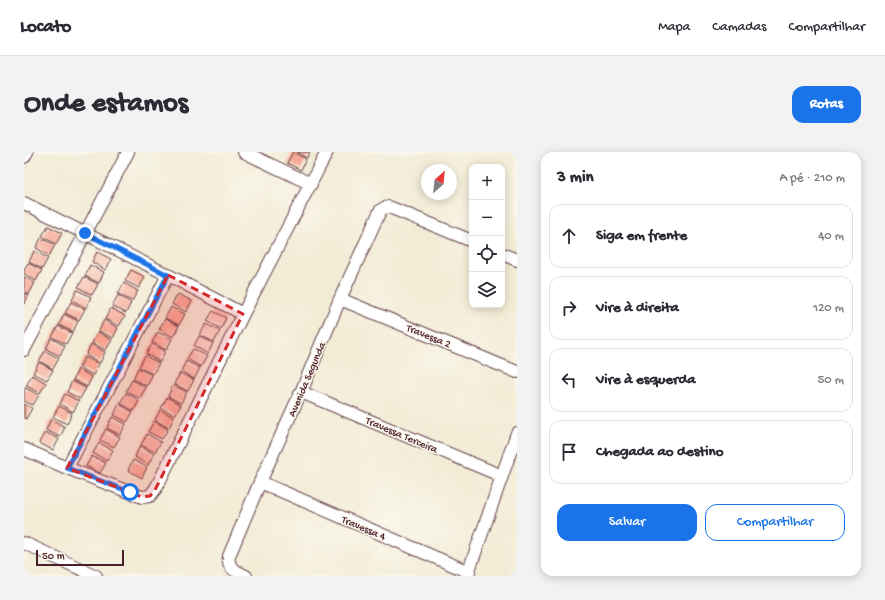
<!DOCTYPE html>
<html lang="pt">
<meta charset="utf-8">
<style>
:root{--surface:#fff;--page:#f2f2f3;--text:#2b2b33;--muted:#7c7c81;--line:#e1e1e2;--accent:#1a73e8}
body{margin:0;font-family:"Gochi Hand",sans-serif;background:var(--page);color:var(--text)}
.controls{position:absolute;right:12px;top:12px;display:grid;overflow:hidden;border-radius:8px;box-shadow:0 2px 10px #0003}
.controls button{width:36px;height:36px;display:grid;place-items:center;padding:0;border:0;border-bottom:1px solid var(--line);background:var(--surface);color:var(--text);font:20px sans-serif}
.compass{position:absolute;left:397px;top:12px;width:36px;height:36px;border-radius:50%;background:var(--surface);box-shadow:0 2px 10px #0003;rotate:27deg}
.scale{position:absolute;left:12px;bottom:10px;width:88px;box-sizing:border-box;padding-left:4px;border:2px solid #4a1f2b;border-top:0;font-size:11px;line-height:14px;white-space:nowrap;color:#4a1f2b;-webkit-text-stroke:3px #fbf7ec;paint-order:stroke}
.stop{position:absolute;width:12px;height:12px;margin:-9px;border:3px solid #1a73e8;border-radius:50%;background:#fff}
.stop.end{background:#1a73e8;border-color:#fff;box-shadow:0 1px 4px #0008}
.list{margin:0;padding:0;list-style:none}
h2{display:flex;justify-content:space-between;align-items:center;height:52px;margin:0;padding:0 16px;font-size:17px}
h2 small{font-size:13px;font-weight:400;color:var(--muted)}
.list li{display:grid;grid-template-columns:26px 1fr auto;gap:12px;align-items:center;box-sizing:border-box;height:64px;margin:0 8px 8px;padding:0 8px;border:1px solid var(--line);border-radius:12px}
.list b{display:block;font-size:15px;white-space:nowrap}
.list em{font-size:13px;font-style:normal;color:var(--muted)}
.actions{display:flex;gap:8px;padding:12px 16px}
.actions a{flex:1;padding:9px 0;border:1px solid var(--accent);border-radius:12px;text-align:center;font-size:14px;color:var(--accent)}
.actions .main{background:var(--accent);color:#fff}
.icon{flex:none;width:22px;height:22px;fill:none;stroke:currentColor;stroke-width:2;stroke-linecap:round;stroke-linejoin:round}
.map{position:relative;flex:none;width:493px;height:424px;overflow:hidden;border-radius:12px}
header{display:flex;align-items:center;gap:24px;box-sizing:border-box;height:56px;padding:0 20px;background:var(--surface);border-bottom:1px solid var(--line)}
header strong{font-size:19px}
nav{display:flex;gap:22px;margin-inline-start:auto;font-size:14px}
.intro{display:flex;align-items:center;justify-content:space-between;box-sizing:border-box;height:96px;padding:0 24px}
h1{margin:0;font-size:28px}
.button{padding:10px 18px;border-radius:12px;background:var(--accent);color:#fff;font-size:14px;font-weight:700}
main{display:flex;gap:24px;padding:0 24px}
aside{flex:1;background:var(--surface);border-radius:12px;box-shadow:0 2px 10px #0003}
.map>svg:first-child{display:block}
.building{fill:#f7a390}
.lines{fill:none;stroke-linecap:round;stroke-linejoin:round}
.minor-casing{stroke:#633e45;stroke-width:14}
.minor{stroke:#fff;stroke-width:12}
.route{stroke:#1a73e8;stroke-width:5}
.marked{fill:#d62828;fill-opacity:0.2;stroke:#d62828;stroke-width:3;stroke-dasharray:8 5;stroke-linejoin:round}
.labels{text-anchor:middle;stroke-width:3;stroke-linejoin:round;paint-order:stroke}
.street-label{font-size:11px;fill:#4a1f2b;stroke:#fbf7ec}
</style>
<header>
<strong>Locato</strong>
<nav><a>Mapa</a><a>Camadas</a><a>Compartilhar</a></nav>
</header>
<div class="intro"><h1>Onde estamos</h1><a class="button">Rotas</a></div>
<main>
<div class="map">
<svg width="493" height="424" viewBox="0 0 493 424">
<rect width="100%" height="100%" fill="#fbf7ec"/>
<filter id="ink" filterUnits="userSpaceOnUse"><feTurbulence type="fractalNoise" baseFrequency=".025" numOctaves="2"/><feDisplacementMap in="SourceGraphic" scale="8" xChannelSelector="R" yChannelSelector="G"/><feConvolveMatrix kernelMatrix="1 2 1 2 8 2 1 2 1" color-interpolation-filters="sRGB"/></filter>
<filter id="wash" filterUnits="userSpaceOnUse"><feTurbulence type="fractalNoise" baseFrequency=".012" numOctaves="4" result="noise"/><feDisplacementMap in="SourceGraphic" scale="16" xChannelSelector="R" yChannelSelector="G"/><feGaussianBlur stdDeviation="0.9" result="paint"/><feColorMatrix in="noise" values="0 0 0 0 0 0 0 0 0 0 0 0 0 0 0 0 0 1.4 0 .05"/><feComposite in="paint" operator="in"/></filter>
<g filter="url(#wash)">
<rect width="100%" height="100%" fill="#f2ecd6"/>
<g id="blocks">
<path class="building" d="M269 0 282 7 277 18 263 11Z
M273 0H286L283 6Z
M24 74 38 81 32 92 18 84Z
M17 86 31 93 25 104 12 96Z
M10 99 24 106 18 117 5 110Z
M73 100 87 107 82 118 68 110Z
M4 111 18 118 12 129 0 122V118Z
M66 113 80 120 75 131 61 124Z
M107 118 121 125 115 136 101 129Z
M0 125 11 131 5 142 0 139Z
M60 125 74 132 68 143 54 135Z
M100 131 114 139 108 149 94 142Z
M53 138 67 145 62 156 48 148Z
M0 141 5 143 0 152Z
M154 142 168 149 162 160 148 152Z
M94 143 107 151 102 161 88 154Z
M47 150 61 157 55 168 41 161Z
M147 155 161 162 155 173 141 166Z
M87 156 101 164 95 174 81 167Z
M189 159 202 166 197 177 183 169Z
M40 162 54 169 49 180 35 173Z
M141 167 155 174 149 185 135 177Z
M80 168 94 176 89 186 75 179Z
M182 172 196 179 190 190 176 183Z
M34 174 48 181 42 192 28 185Z
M74 180 88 188 82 198 68 191Z
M134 180 148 187 142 198 128 190Z
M175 184 189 191 184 202 170 194Z
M27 186 41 194 36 204 22 197Z
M67 192 81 200 76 211 62 203Z
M128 192 141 199 136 210 122 202Z
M169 197 183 204 177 215 163 207Z
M21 199 35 206 29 217 15 209Z
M121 204 135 211 129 222 115 215Z
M61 205 75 212 69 223 55 215Z
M162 209 176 216 170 227 157 219Z
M15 210 29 218 23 228 9 221Z
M114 216 128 223 123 234 109 227Z
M54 217 68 225 63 235 49 228Z
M156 221 170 228 164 239 150 232Z
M8 223 22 231 16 241 2 234Z
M108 228 122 235 116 246 102 239Z
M48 229 62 236 56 247 43 240Z
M149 233 163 240 157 251 144 244Z
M1 236 15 243 9 253 0 249V238Z
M102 241 115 248 110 259 96 251Z
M41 242 55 249 49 260 36 252Z
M143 245 157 253 151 263 137 256Z
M0 252 8 256 2 267 0 265Z
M95 252 109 260 103 270 90 263Z
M35 254 48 261 43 272 29 265Z
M136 258 150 265 145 276 131 268Z
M88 265 102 272 96 283 83 276Z
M27 267 41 275 36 285 22 278Z
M130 269 144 277 138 287 124 280Z
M82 277 96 285 90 295 76 288Z
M21 280 35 287 29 298 15 291Z
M123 282 137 290 131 300 117 293Z
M75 291 89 298 83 309 69 301Z
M116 294 130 302 124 313 111 305Z
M68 304 82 311 76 321 62 314Z
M109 308 123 315 118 326 104 318Z"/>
</g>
</g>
<g filter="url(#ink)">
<use href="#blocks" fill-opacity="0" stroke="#633e45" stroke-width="1"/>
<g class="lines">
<defs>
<path id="minor" d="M220 0 287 32
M0 5 3 0
M0 51 144 123 219 162
M478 102 493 108
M316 147 493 220
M0 198 104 0
M277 240 478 324
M0 297 43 316 118 345 126 344 132 336 219 162 303 0
M43 316 144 123
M236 330 445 420
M0 391 72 424
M222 424C212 419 203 417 205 404L236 330 277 240 316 147 356 59 360 56 365 55 448 89
M443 424 493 281"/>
</defs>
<use href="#minor" class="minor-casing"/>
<use href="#minor" class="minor"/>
</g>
</g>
<g class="lines" filter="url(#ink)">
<path class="route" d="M61 81 144 123 43 316 106 340"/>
</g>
<path class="marked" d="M144 123 219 162 132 336 126 344 118 345 43 316Z"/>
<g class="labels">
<g class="street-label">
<text transform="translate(405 183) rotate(22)" y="4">Travessa 2</text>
<text transform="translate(282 227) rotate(-67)" y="4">Avenida Segunda</text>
<text transform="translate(378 282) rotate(23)" y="4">Travessa Terceira</text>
<text transform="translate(340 375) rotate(23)" y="4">Travessa 4</text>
</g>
</g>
</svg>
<div class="controls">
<button>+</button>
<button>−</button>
<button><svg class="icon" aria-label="locate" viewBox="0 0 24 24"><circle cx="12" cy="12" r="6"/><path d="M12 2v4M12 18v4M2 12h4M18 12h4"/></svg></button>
<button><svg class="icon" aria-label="layers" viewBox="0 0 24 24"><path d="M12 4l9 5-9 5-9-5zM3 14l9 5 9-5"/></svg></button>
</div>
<svg class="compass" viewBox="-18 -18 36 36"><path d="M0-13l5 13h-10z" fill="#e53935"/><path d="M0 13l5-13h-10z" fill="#7c7c81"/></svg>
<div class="scale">50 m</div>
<div class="stop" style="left:106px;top:340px"></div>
<div class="stop end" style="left:61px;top:81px"></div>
</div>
<aside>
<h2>3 min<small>A pé · 210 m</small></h2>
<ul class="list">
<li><svg class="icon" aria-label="ahead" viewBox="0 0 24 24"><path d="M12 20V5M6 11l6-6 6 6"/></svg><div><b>Siga em frente</b></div><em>40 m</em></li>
<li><svg class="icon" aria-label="right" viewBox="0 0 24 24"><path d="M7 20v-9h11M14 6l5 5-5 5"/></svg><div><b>Vire à direita</b></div><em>120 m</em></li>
<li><svg class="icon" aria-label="left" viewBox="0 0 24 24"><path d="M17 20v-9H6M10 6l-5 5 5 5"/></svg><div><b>Vire à esquerda</b></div><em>50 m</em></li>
<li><svg class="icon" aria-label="arrive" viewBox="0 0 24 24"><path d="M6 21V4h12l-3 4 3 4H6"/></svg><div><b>Chegada ao destino</b></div></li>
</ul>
<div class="actions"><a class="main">Salvar</a><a>Compartilhar</a></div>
</aside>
</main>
